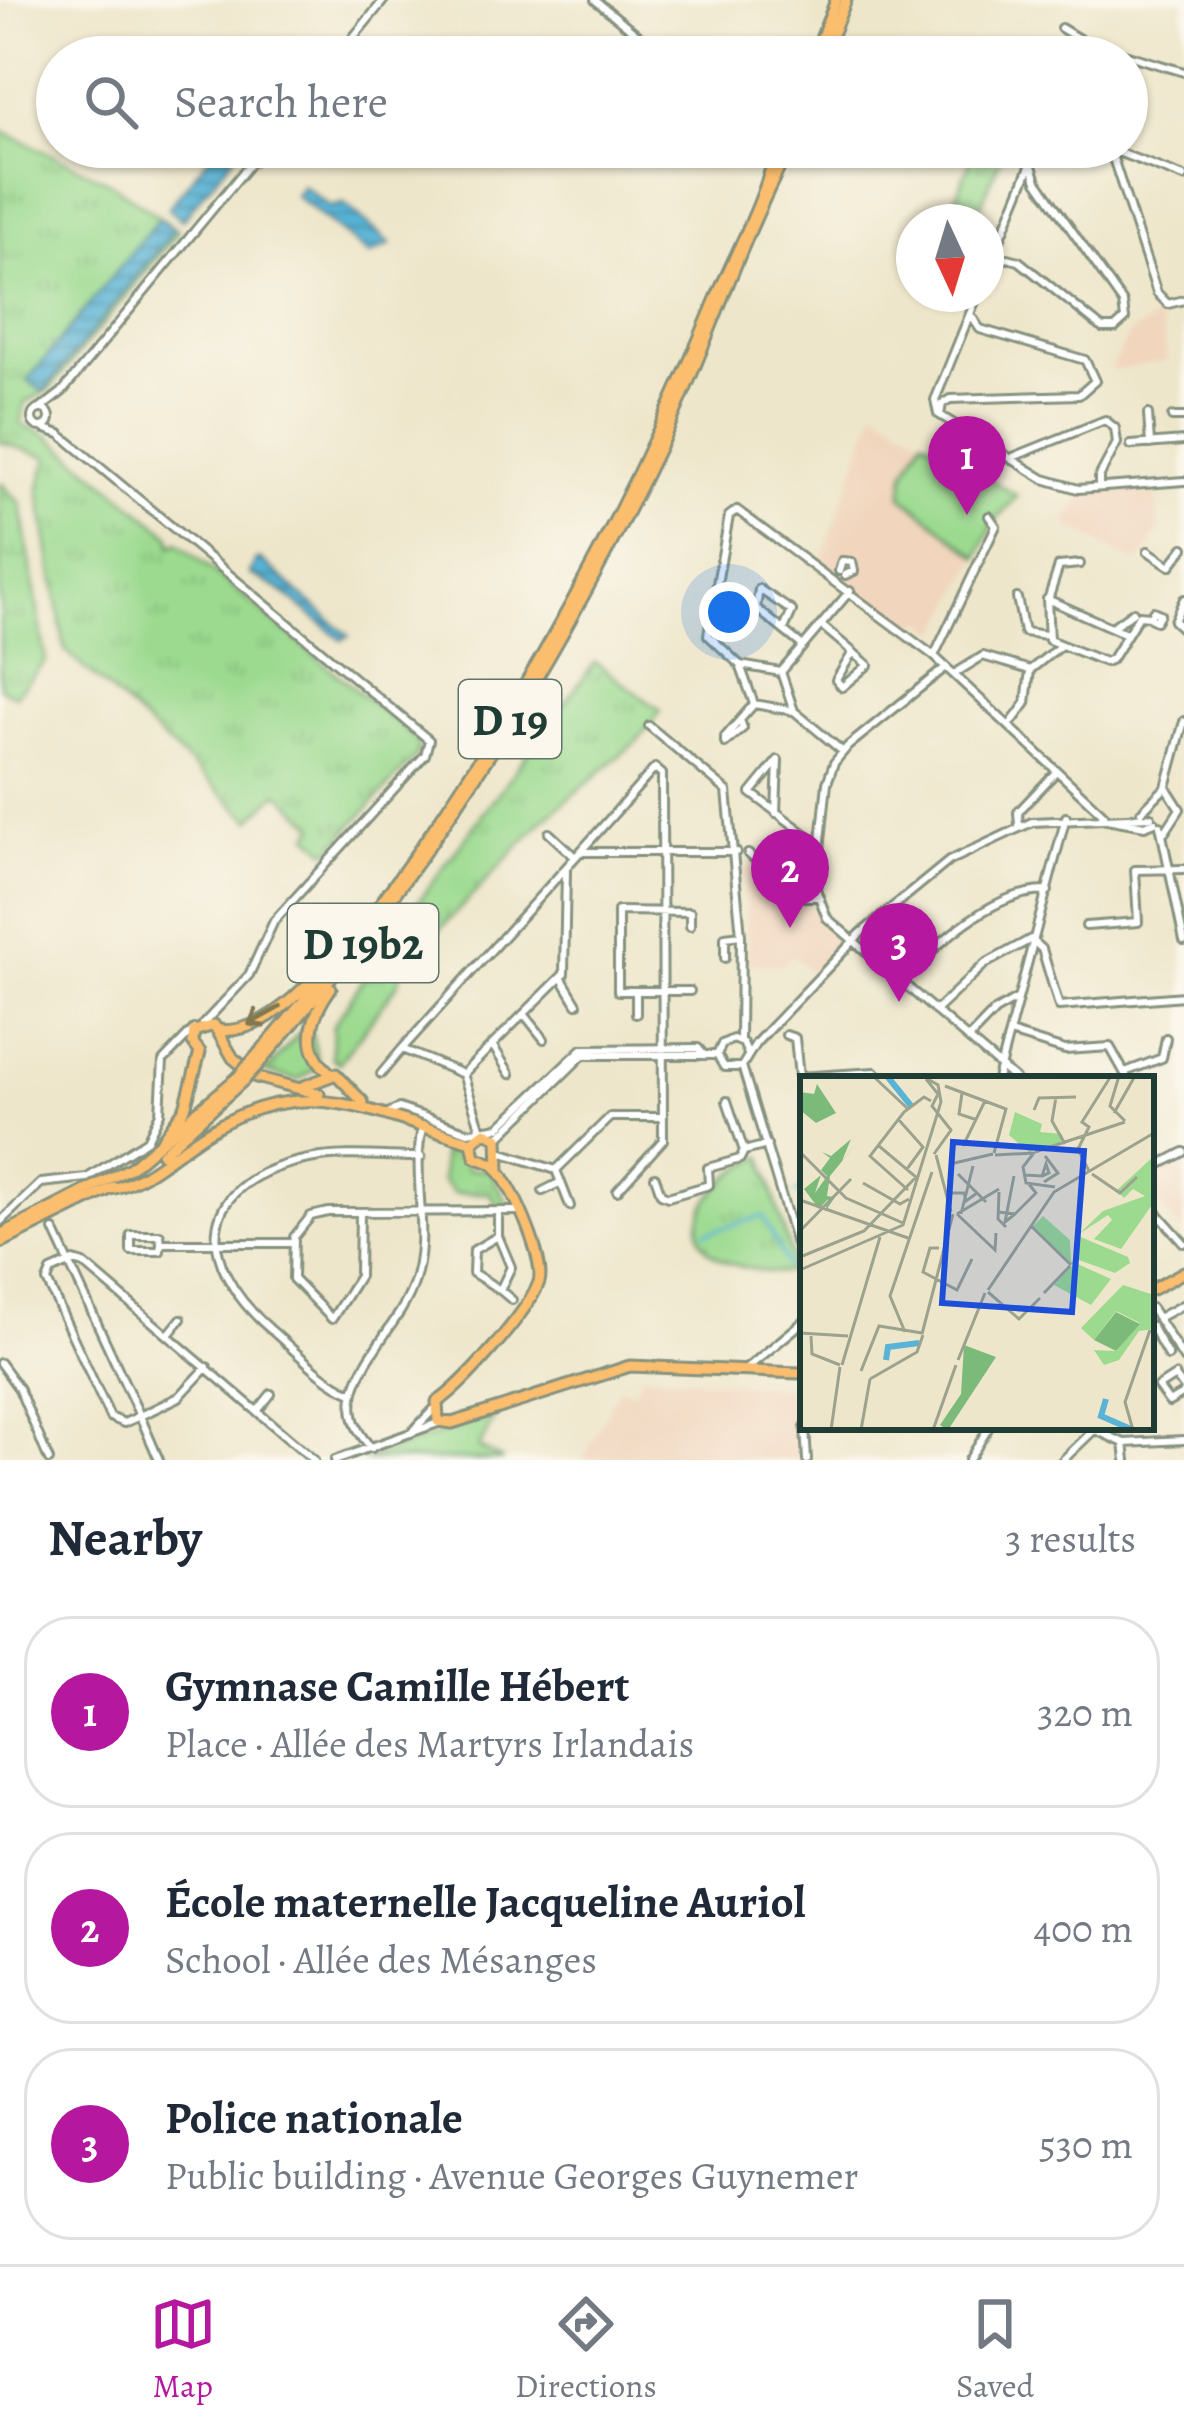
<!DOCTYPE html>
<meta charset="utf-8">
<style>
:root{--surface:#fff;--page:#f6f6f7;--text:#1f2937;--muted:#747a83;--line:#e0e1e3;--accent:#b5179e}
body{margin:0;font-family:Alegreya,serif;background:var(--page);color:var(--text)}
.compass{position:absolute;left:896px;top:204px;width:108px;height:108px;border-radius:50%;background:var(--surface);box-shadow:0 3px 9px #0004;rotate:176deg}
.you{position:absolute;left:729px;top:612px;width:42px;height:42px;margin:-30px;border:9px solid #fff;border-radius:50%;background:#1a73e8;box-shadow:0 0 0 18px #1a73e833}
.badge{display:grid;place-items:center;width:78px;height:78px;border-radius:50%;background:var(--accent);color:#fff;font-size:39px;font-weight:700}
.pin{position:absolute;translate:-50% -99px;filter:drop-shadow(0 3px 6px #0008)}
.pin::after{content:'';position:absolute;top:63px;width:42px;height:36px;background:inherit;clip-path:polygon(0 0,100% 0,50% 100%)}
.list{margin:0;padding:0;list-style:none}
h2{display:flex;justify-content:space-between;align-items:center;height:156px;margin:0;padding:0 48px;font-size:51px}
h2 small{font-size:39px;font-weight:400;color:var(--muted)}
.list li{display:grid;grid-template-columns:78px 1fr auto;gap:36px;align-items:center;box-sizing:border-box;height:192px;margin:0 24px 24px;padding:0 24px;border:3px solid var(--line);border-radius:48px}
.list b{display:block;font-size:45px;white-space:nowrap}
.list p{margin:0;font-size:39px;white-space:nowrap;color:var(--muted)}
.list em{font-size:39px;font-style:normal;color:var(--muted)}
.icon{flex:none;width:66px;height:66px;fill:none;stroke:currentColor;stroke-width:2;stroke-linecap:round;stroke-linejoin:round}
.map{position:relative;flex:none;width:1184px;height:1460px;overflow:hidden}
.search{position:absolute;background:var(--surface);box-shadow:0 3px 9px #0004;left:36px;right:36px;top:36px;height:132px;display:flex;align-items:center;gap:30px;box-sizing:border-box;padding:0 42px;border-radius:66px;color:var(--muted);font-size:45px}
.sheet{height:804px;background:var(--surface)}
nav{display:flex;justify-content:space-around;align-items:center;box-sizing:border-box;height:168px;border-top:3px solid var(--line);background:var(--surface);font-size:33px;color:var(--muted)}
nav a{display:grid;justify-items:center;gap:6px}
nav .on{color:var(--accent)}
.map>svg:first-child{display:block}
.built{fill:#f1d5bd}
.grass{fill:url(#grass-tufts);stroke:#5d8c62;stroke-width:3}
.pitch{fill:#9bda8f;stroke:#5d8c62;stroke-width:3}
.water{fill:url(#water-rules);stroke:#3c7885;stroke-width:3}
.lines{fill:none;stroke-linecap:round;stroke-linejoin:round}
.stream{stroke:#58b3d6;stroke-width:3}
.minor-casing{stroke:#86927f;stroke-width:12}
.major-casing{stroke:#86927f;stroke-width:15}
.minor{stroke:#fff;stroke-width:6}
.major{stroke:#fbbe6e;stroke-width:9}
.major-bridge-casing{stroke:#86927f;stroke-width:15;stroke-linecap:butt}
.major-bridge{stroke:#fbbe6e;stroke-width:9}
.oneway{stroke:#82774e}
.labels{text-anchor:middle;stroke-width:9;stroke-linejoin:round;paint-order:stroke}
.shield{fill:#fbf7ec;stroke:#61756b;stroke-width:3}
.shield-label{font-size:45px;font-weight:bold;fill:#1f3d34}
.inset-river{fill:none;stroke:#58b3d6;stroke-width:6}
.inset-road{fill:none;stroke:#9ba28e;stroke-width:3}
.view{fill:#1d4ed8;fill-opacity:0.15;stroke:#1d4ed8;stroke-width:6}
.inset-edge{fill:none;stroke:#1f3d34;stroke-width:6}
</style>
<div class="map">
<svg width="1184" height="1460" viewBox="0 0 1184 1460">
<defs>
<pattern id="grass-tufts" width="24" height="20" patternUnits="userSpaceOnUse" patternTransform="scale(3)"><rect width="24" height="20" fill="#9bda8f"/><path d="M3 7l-1-3M5 7V3M7 7l1-3M15 17l-1-3M17 17v-4M19 17l1-3" fill="none" stroke="#85bc7c"/></pattern>
<pattern id="water-rules" width="6" height="5" patternUnits="userSpaceOnUse" patternTransform="scale(3)"><rect width="6" height="5" fill="#58b3d6"/><path d="M0 2.5h6" fill="none" stroke="#4893ae"/></pattern>
</defs>
<rect width="100%" height="100%" fill="#fbf7ec"/>
<filter id="ink" filterUnits="userSpaceOnUse"><feTurbulence type="fractalNoise" baseFrequency=".00833" numOctaves="2"/><feDisplacementMap in="SourceGraphic" scale="24" xChannelSelector="R" yChannelSelector="G"/><feConvolveMatrix kernelMatrix="1 2 1 2 8 2 1 2 1" color-interpolation-filters="sRGB"/></filter>
<filter id="wash" filterUnits="userSpaceOnUse"><feTurbulence type="fractalNoise" baseFrequency=".004" numOctaves="4" result="noise"/><feDisplacementMap in="SourceGraphic" scale="48" xChannelSelector="R" yChannelSelector="G"/><feGaussianBlur stdDeviation="2.7" result="paint"/><feColorMatrix in="noise" values="0 0 0 0 0 0 0 0 0 0 0 0 0 0 0 0 0 1.4 0 .05"/><feComposite in="paint" operator="in"/></filter>
<g filter="url(#wash)">
<rect width="100%" height="100%" fill="#eee6ca"/>
<path class="built" d="M1160 315 1167 361 1110 371 1128 335Z
M875 409 923 438 905 473 903 496 978 557 939 632 925 621 911 626 820 565Z
M1156 485 1158 531 1138 564 1066 524 1086 491Z
M761 866 842 937V945L815 975 793 955 782 965 748 963 744 868Z
M1184 1157V1232L1151 1196V1174Z
M640 1374 798 1389 799 1460H583L619 1387 630 1392 638 1388Z"/>
<path class="grass" d="M0 130 111 183 179 231 49 390 25 403 21 424 49 436 170 535 172 546 178 542 418 741V754L328 852 309 835 316 826 278 792 251 820 65 650 39 491 48 457 0 442Z
M976 147H1005L974 222H946Z
M0 482 21 504 46 661 15 695 0 688Z
M595 662 661 711 637 741 543 820 430 940 406 952 398 984 339 1063 332 1058 333 1026 381 952Z
M309 1022 319 1067 298 1080 265 1072Z
M429 1133 463 1145 467 1169 490 1170 510 1209 501 1211 490 1193H454L442 1181V1145L424 1144Z
M763 1157 795 1270C778 1275 765 1272 748 1268 661 1251 705 1180 763 1157Z"/>
<path class="pitch" d="M923 438 1017 496 993 524 978 557 902 496 905 473Z
M495 1415 479 1448 503 1460H363Z"/>
<path class="water" d="M217 147H241L182 220 168 208Z
M303 186 331 207 344 204 391 244 369 255 295 195Z
M159 218 174 230 43 392 28 380Z
M256 560H261L349 636 342 640 279 589 250 574Z"/>
<g class="lines">
<path class="stream" d="M795 1193 803 1190
M705 1233 763 1216 788 1267"/>
</g>
</g>
<g filter="url(#ink)">
<g class="lines">
<defs>
<path id="minor" d="M595 0 665 57
M1061 28 1084 42 1184 72
M337 57 384 0
M1104 147 1184 177
M1110 149 1157 293 1168 304 1184 300
M252 162 268 150
M990 264 1008 258 1019 261 1102 328H1115L1125 319 1123 303 1037 181 1031 163
M986 274 1038 147
M978 294 935 400 938 414 1044 479 1078 489 1184 481
M32 418a9 9 0 1 1 18 0a9 9 0 1 1-18 0Z
M40 409 62 392 249 165 257 147
M1148 414 1150 444
M940 415 942 404 950 399 1079 395 1095 381 1085 360 980 329 970 314
M1172 417H1184
M43 428 60 434 429 740 425 755 274 921 249 975 203 1024
M1131 445 1184 441
M1013 457 1105 420 1115 428 1117 443 1099 477V486
M1148 551 1170 566 1184 548
M839 571 842 561 852 562 854 571 845 575
M1049 597 1059 566 1080 564
M1017 598 1024 632 1046 635
M1184 599 1174 621 1184 630
M1153 611 1160 614 1156 621 1150 618Z
M821 625 868 665 842 687 836 680 853 652
M1112 627 1133 612
M784 629 792 611 759 589 756 608 803 646
M1126 634 1047 599 1049 640 1105 662 1112 659 1139 615 1150 616
M934 656 996 526 989 516
M740 665 708 635 729 516 737 510 934 656 1104 815
M946 667 848 746 834 763 827 783 816 889 827 918 1015 1079
M1030 670 1060 646
M781 672 850 591
M954 674 983 656 1030 670 1026 703 1009 726
M794 711 781 672 740 665 754 704 794 711 842 751
M740 720 743 728 725 743V737L754 704
M649 726 727 791 741 935 740 1041
M1141 812 1166 787 1184 721
M776 813 778 760 751 793 820 845
M1101 818 1145 826 1155 822
M1019 825 1018 812 1057 771
M1160 825 1184 941
M1165 832 1180 809 1166 787
M549 833 575 857
M580 852 655 768 662 774 663 1140 617 1191
M748 854 804 897H816
M1086 926 1138 922 1135 870 1184 869
M725 958V937L741 935
M561 977 577 1004
M901 981C937 944 993 890 1048 891
M690 991H618V911L690 912V926
M935 1011 985 964 1031 939 1042 949 1059 1006 1184 996
M636 1014V991
M525 1015 544 1039
M1010 1033 1065 1050 1110 1047 1128 1079
M786 1035 795 1038 799 1077 875 1072 881 1079
M969 1038 995 1011 1018 998
M493 1046 510 1074
M717 1055 722 1044 733 1039 743 1043 748 1054
M717 1055 724 1067H741
M742 1066 756 1043 861 933 949 861 1032 822 1151 817
M742 1066 803 1267
M1125 1072 1162 1058 1166 1038
M381 1074 402 1049
M463 1074 564 974 566 871
M997 1079 1066 817
M803 1102V1129
M388 1113 399 1108 468 1132 499 1127 582 1049 698 1048 704 1055
M482 1133 463 1074 402 1049 580 852H736
M498 1138 583 1055H717
M744 1151 767 1145
M500 1152 556 1170 610 1117H662
M1151 1169 1184 1152
M556 1170 570 1206
M655 1177 661 1194 668 1197 709 1185 708 1168 740 1159 744 1151 727 1101
M543 1191 559 1183
M1151 1206 1184 1243
M360 1213 359 1276 332 1319 293 1279 294 1237 311 1216 328 1212 519 1211
M0 1222 41 1183 87 1178 147 1140 160 1113 163 1061 194 1029
M54 1230 140 1416 179 1397 207 1367
M498 1236 474 1250 473 1273 500 1290 511 1267 498 1236V1214
M161 1243 160 1251H131V1235H160L161 1243H293
M500 1290 512 1300
M1151 1308 1184 1359
M1158 1318 1184 1304
M1151 1326 1168 1356
M168 1335 181 1319
M0 1363 19 1389 49 1460
M746 1369 803 1322
M1184 1388 1175 1376 1158 1387 1169 1402 1184 1393
M350 1392C321 1380 294 1349 270 1329 190 1259 197 1180 309 1159 345 1152 385 1157 421 1157
M258 1410 271 1394
M805 1427 807 1460
M1089 1427 1124 1443 1184 1440
M411 1433 433 1410
M1124 1443 1126 1460
M372 1448C316 1394 394 1339 413 1286 432 1236 411 1179 422 1128
M159 1460 140 1416 124 1423 110 1417 47 1281 51 1271 74 1261 84 1264 314 1460
M335 1460 438 1423
M969 1460 989 1427
M1063 1460 1094 1430"/>
<path id="major" d="M814 57 836 0
M823 57 846 0
M220 1030C261 1035 303 991 327 963
M200 1052 193 1043 194 1031 214 1025 233 1058 256 1077 319 1094
M251 1062C447 844 600 579 712 308 733 257 766 201 776 147
M256 1067C420 881 556 665 663 440 708 344 740 240 790 147
M330 1073C300 1048 311 1016 331 988
M302 1087 336 1074 363 1102
M163 1138 185 1108 200 1052
M472 1142 475 1157C481 1160 487 1161 492 1164 510 1177 546 1261 539 1282 530 1309 461 1388 437 1402L438 1421 452 1423 630 1366 800 1373
M472 1142 485 1132 498 1138 499 1170
M162 1154 244 1080
M110 1189C143 1184 178 1150 206 1133 307 1070 371 1114 472 1142
M0 1235 130 1168 238 1077
M0 1243 114 1187
M1151 1290 1184 1272"/>
</defs>
<use href="#minor" class="minor-casing"/>
<use href="#major" class="major-casing"/>
<use href="#minor" class="minor"/>
<use href="#major" class="major"/>
<defs>
<path id="major-bridge" d="M238 1077 251 1062
M244 1080 256 1067"/>
</defs>
<use href="#major-bridge" class="major-bridge-casing"/>
<use href="#major-bridge" class="major-bridge"/>
</g>
<defs><path id="oneway-shaft" d="M-6 0H5M1.5-3L5.5 0L1.5 3" fill="none" stroke-width="1.6" stroke-linecap="round" stroke-linejoin="round" transform="scale(3)"/></defs>
<use class="oneway" href="#oneway-shaft" transform="translate(264 1016) rotate(151)"/>
</g>
<g class="labels">
<g class="shield">
<rect x="459" y="680" width="102" height="78" rx="9"/>
<rect x="288" y="904" width="150" height="78" rx="9"/>
</g>
<g class="shield-label">
<text x="510" y="735">D 19</text>
<text x="363" y="959">D 19b2</text>
</g>
</g>
<g transform="translate(800 1076)">
<rect width="354" height="354" fill="#eee6ca"/>
<path d="M354 80V126L321 173 294 163 312 144 308 139 279 158 303 135 345 120 333 113 324 122 317 114ZM243 140 270 164 271 185 311 203 291 229 254 209 273 189 232 151ZM276 159 328 181 330 187 315 197 276 183ZM323 209 354 219V253L339 255 319 284 304 289 294 274 316 275 340 247 316 235 294 264 281 252Z" fill="#9bda8f"/>
<path d="M17 8 36 37 16 47 0 34V16L14 18ZM51 63 42 85 57 67 30 100 27 120 35 121 25 136 28 123 19 133 4 113 21 99 15 117 27 100 21 94 30 82 22 76 31 80ZM316 236 340 248 316 275 294 264ZM164 269 196 281 148 354 140 349 161 318Z" fill="#7cba7a"/>
<path d="M215 36 242 48 240 56 262 58 264 66 229 76 209 59Z" fill="#9bda8f"/>
<path class="inset-river" d="M87 0 112 31M86 284 88 271 119 267M306 323 301 340 333 354"/>
<path class="inset-road" d="M73 0 108 33M319 0 310 30 325 45M126 3 138 18 132 30 151 54 134 78M145 10 206 33 194 77M162 17 159 38 177 44M256 21 252 45 265 68M234 34 239 22 276 21M314 37 335 0M98 43 123 71 107 93M163 70 185 25M0 76 46 122 103 147M235 76 325 46M233 78 223 91 226 107 255 111M136 79 151 136M195 79 235 77M150 88 193 78M289 95 278 73 289 51 282 46 311 0M158 98 186 126M292 98 320 117 337 101M225 99 242 100 246 88 249 97 242 100M214 100 205 146 215 138M244 106 258 97 245 80M63 107 100 128 109 123M108 114 70 80 104 36 124 21 131 25M199 116 198 143 206 151M148 117H164L166 125 177 117M0 124 108 162M198 136 215 138 236 117 228 107M157 138 195 174 196 157M157 138 199 113M161 138 173 90M231 150 271 189M0 155 51 103M139 172H130L123 196 157 214 172 183M0 181 64 155 116 101 79 70M0 194 103 149 141 26 138 9 126 2M188 214 254 116 354 57M188 216 219 243 240 222M244 217 270 190M105 256 90 220 132 96M0 257 48 260M122 258 153 138M11 260 12 278 40 289M158 284 185 217M42 289 80 161M61 295 79 250 122 257M70 303 117 276 123 259M31 354 40 291M61 354 70 303M133 354 156 289M333 354 325 326 350 254"/>
<path class="view" d="M153 66 284 75 272 236 142 227Z"/>
<rect width="354" height="354" class="inset-edge"/>
</g>
</svg>
<svg class="compass" viewBox="-18 -18 36 36"><path d="M0-13l5 13h-10z" fill="#e53935"/><path d="M0 13l5-13h-10z" fill="#747a83"/></svg>
<div class="you"></div>
<div class="pin badge" style="left:967px;top:515px">1</div>
<div class="pin badge" style="left:790px;top:928px">2</div>
<div class="pin badge" style="left:899px;top:1002px">3</div>
<div class="search"><svg class="icon" aria-label="search" viewBox="0 0 24 24"><circle cx="10" cy="10" r="6"/><path d="M15 15l6 6"/></svg>Search here</div>
</div>
<section class="sheet">
<h2>Nearby<small>3 results</small></h2>
<ul class="list">
<li><span class="badge">1</span><div><b>Gymnase Camille Hébert</b><p>Place · Allée des Martyrs Irlandais</p></div><em>320 m</em></li>
<li><span class="badge">2</span><div><b>École maternelle Jacqueline Auriol</b><p>School · Allée des Mésanges</p></div><em>400 m</em></li>
<li><span class="badge">3</span><div><b>Police nationale</b><p>Public building · Avenue Georges Guynemer</p></div><em>530 m</em></li>
</ul>
</section>
<nav>
<a class="on"><svg class="icon" aria-label="map" viewBox="0 0 24 24"><path d="M3 6l6-2 6 2 6-2v14l-6 2-6-2-6 2zM9 4v14M15 6v14"/></svg>Map</a>
<a><svg class="icon" aria-label="directions" viewBox="0 0 24 24"><path d="M12 3l9 9-9 9-9-9zM9 14v-3h6M13 9l2 2-2 2"/></svg>Directions</a>
<a><svg class="icon" aria-label="saved" viewBox="0 0 24 24"><path d="M7 4h10v16l-5-4-5 4z"/></svg>Saved</a>
</nav>
